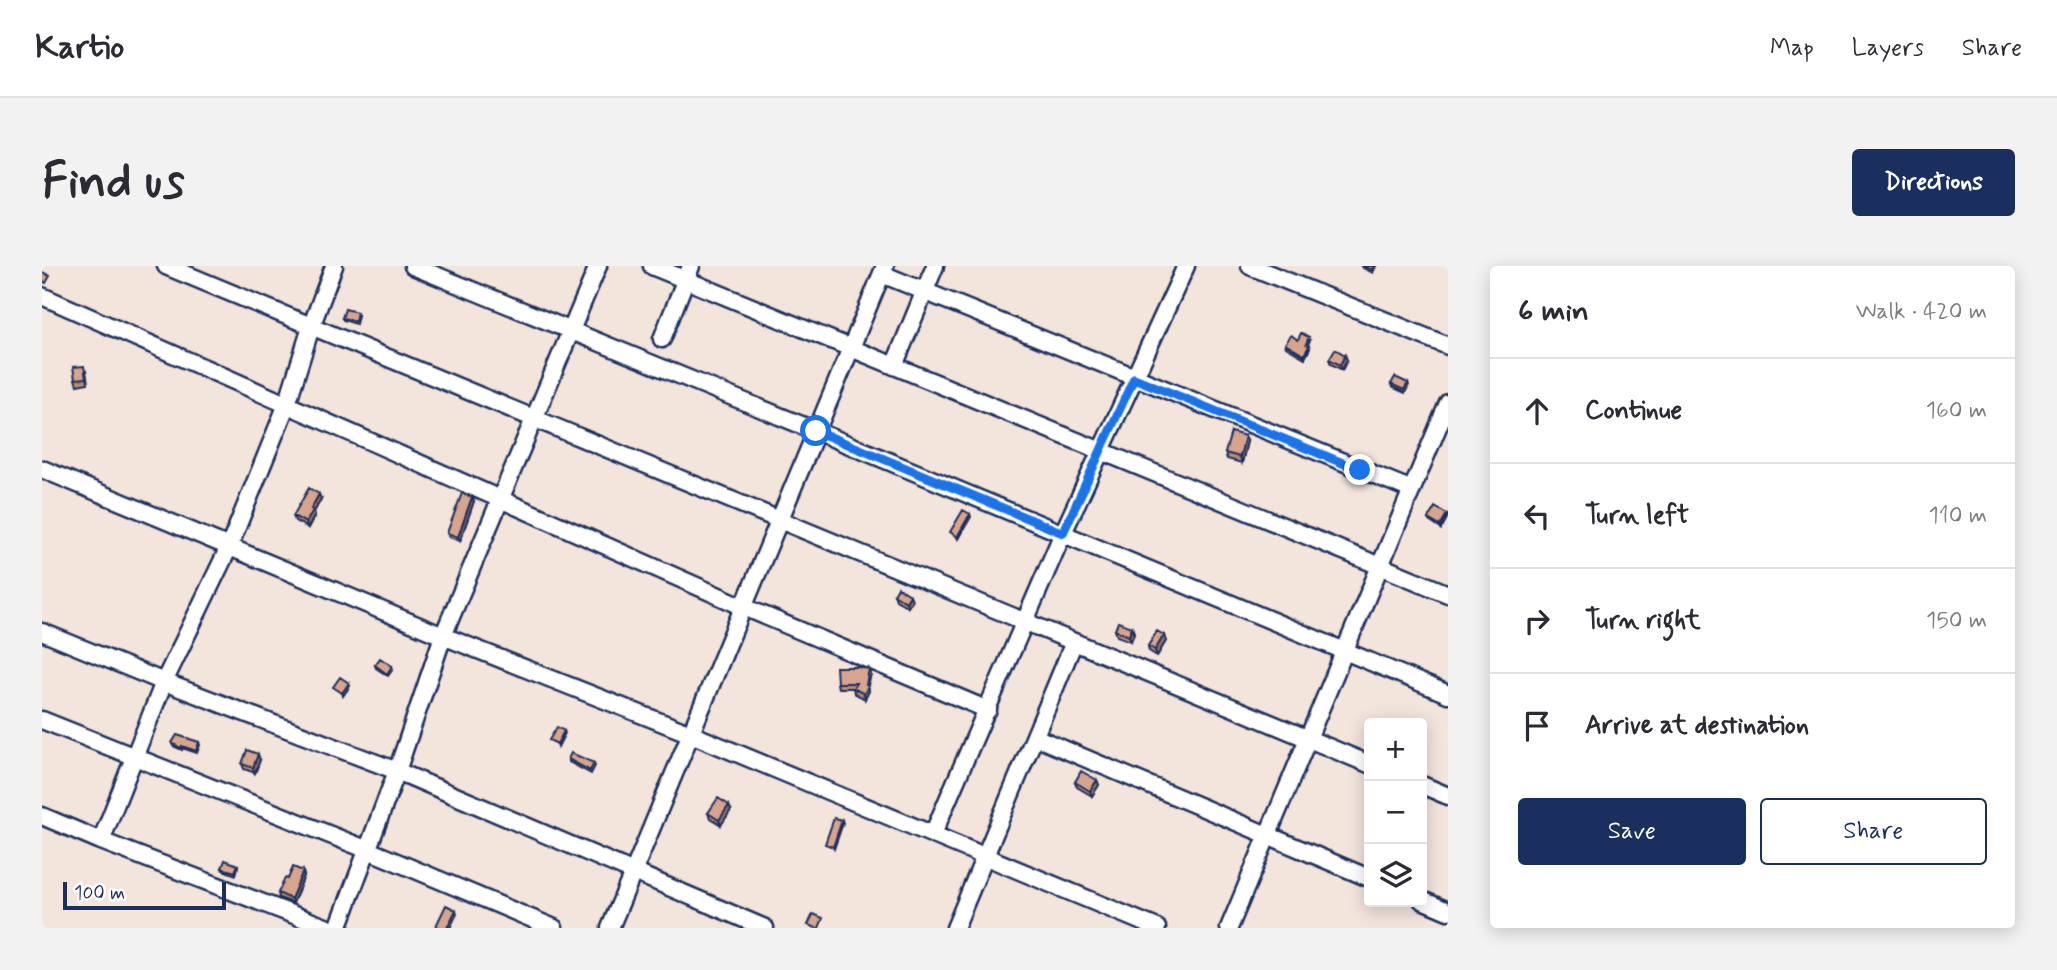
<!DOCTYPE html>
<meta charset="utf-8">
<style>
:root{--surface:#fff;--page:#f2f2f3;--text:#2b2b33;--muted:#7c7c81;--line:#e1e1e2;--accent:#1b2f5e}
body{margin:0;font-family:Mynerve,sans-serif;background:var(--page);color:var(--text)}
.controls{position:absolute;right:21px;bottom:21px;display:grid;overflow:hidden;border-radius:7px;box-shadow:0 4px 18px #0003}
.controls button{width:63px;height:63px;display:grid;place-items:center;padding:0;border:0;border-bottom:2px solid var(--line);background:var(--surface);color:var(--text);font:35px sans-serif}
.scale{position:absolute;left:21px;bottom:18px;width:163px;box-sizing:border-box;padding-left:7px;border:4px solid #1b2f5e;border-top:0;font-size:19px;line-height:24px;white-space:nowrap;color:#1b2f5e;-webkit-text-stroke:5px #fff;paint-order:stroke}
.stop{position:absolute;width:21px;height:21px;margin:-16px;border:5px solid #1a73e8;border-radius:50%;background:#fff}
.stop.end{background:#1a73e8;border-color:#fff;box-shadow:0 2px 7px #0008}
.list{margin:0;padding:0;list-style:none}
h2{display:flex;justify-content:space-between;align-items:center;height:91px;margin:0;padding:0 28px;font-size:30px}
h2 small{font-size:23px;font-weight:400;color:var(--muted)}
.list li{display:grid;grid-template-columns:46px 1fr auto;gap:21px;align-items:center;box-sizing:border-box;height:105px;padding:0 28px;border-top:2px solid var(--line)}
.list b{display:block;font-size:26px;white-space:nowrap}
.list em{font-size:23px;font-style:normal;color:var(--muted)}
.actions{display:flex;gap:14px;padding:21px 28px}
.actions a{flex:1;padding:16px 0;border:2px solid var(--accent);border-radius:7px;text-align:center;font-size:24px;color:var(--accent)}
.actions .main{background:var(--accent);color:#fff}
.icon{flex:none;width:38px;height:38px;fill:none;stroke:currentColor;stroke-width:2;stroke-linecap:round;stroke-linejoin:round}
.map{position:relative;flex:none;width:1406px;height:662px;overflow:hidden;border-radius:7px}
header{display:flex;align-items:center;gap:42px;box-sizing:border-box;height:98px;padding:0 35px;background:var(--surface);border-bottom:2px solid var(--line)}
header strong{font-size:33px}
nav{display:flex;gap:38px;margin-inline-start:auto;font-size:24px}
.intro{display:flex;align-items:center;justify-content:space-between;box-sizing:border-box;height:168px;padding:0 42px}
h1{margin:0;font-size:49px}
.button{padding:18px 32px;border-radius:7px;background:var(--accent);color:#fff;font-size:24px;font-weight:700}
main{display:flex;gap:42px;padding:0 42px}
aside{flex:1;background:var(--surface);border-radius:7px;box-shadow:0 4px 18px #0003}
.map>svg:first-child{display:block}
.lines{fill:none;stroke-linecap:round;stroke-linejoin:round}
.minor-casing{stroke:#1b2f5e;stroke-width:21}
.minor{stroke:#fff;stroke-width:16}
.wall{fill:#ba8d78;stroke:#1b2f5e;stroke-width:2}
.shaded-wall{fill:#977362;stroke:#1b2f5e;stroke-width:2}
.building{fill:#d8a48c;stroke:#1b2f5e;stroke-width:2}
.route{stroke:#1a73e8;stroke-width:9}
</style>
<header>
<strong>Kartio</strong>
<nav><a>Map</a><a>Layers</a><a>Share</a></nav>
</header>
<div class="intro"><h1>Find us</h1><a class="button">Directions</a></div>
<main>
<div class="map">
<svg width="1406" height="662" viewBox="0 0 1406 662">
<rect width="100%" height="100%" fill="#f3e4dc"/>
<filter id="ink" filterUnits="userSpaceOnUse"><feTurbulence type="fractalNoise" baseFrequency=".0143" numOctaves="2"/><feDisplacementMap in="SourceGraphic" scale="14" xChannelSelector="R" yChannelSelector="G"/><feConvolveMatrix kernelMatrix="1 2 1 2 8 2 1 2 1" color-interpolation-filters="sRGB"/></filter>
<g filter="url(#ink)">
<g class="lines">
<defs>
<path id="minor" d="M124 0 1327 498
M371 0 774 165 1406 428
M610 0 1406 328
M1208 0 1406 80
M840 8 1370 224
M0 30 702 341 946 444
M620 73 649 0
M852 100 893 0
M0 203 401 370 649 468 1115 662
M0 366 122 416 355 505 723 662
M0 454 326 584 512 662
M993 471 1327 612
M1380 519 1406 530
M0 550 59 575 286 662
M891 568 1021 267 1144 0
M59 575 122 416 187 281 245 138 269 61 292 0
M1380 634 1406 645
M296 662 355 505 401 370 556 0
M568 662 843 0
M913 662 1032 376
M1187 662 1406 137"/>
</defs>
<use href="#minor" class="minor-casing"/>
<use href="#minor" class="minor"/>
</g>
<path class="wall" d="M1320 0H1334L1331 7 1321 2Z
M316 49 314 58 301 54 300 52Z
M1256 74H1268L1266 79 1268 82 1263 92 1244 81 1243 78Z
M1303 89 1305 94 1300 104 1289 98 1287 93Z
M44 105 46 117 35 119 33 113Z
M1366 117 1367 119 1363 127 1350 121 1349 118Z
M1205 175 1200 197 1185 193 1183 187Z
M430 231 432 235 418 275 407 271 405 267Z
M279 233 272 246 273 249 266 262 253 255 251 250Z
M1405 248 1406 250 1399 263 1387 255 1386 253Z
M852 328 870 334 866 341 854 334Z
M1090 361 1092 367 1089 375 1075 370 1073 364Z
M1124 375 1115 390 1107 385 1106 380Z
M333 399 350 400 351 403 346 410 334 402Z
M829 407 826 421 827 425 823 433 812 427 811 422H796L795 417Z
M157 476 158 479 155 487 140 482V484L131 480 130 477Z
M526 493 552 497 553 500 549 508 527 496Z
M218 494 213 507 202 503 200 498Z
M1055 514 1057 519 1050 530 1035 521 1033 516Z
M689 544 679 559 668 552 666 547Z
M196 599V601L194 609 181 604 180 602Z
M262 610 251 637 237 632 236 627 246 613Z"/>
<path class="shaded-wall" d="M1267 80 1268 82 1263 92 1262 89Z
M1303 89 1305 94 1300 104 1298 99Z
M1203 170 1205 175 1200 197 1198 191Z
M277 228 279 233 272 246 273 249 266 262 264 257 269 243Z
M430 231 432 235 418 275 416 271Z
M928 248 929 251 916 273 915 271Z
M1405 248 1406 250 1399 263 1398 260Z
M868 329 870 334 866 341 864 336Z
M1090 361 1092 367 1089 375 1087 370Z
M1122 369 1124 375 1115 390 1113 384Z
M827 403 829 407 826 421 827 425 823 433 822 428Z
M307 417 308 420 301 430 300 427Z
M522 465 523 467 516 481 515 478Z
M216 488 218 494 213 507 211 502Z
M1055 514 1057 519 1050 530 1048 525Z
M687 539 689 544 679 559 677 554Z
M800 554 801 557 792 583 791 581Z
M261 605 262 610 251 637 249 633Z
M414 644 415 648 408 662H405Z"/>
<path class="building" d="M1321 0H1332L1330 4Z
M0 6 8 10 4 17 0 15Z
M303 43 315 46 313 55 300 52Z
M1259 67 1267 71 1264 78 1267 80 1262 89 1243 78 1249 69 1256 74Z
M1293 83 1303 89 1298 99 1287 93Z
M42 100 44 112 33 113 31 101Z
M1353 111 1366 117 1362 124 1349 118Z
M1189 166 1203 170 1198 191 1183 187Z
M267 222 277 228 269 243 271 244 264 257 251 250Z
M420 227 430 231 416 271 405 267Z
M1393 241 1405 248 1398 260 1386 253Z
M921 244 928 248 915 271 908 266Z
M856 321 868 329 864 336 852 328Z
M1076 356 1090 361 1087 370 1073 364Z
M1115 365 1122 369 1113 384 1106 380Z
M338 392 350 400 345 408 333 399Z
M794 401H816L827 403 824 419 826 420 822 428 811 422 814 417H795Z
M298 411 307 417 300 427 291 421Z
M515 461 522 465 515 478 507 474Z
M135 469 157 476 154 485 140 480 139 482 130 477Z
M205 484 216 488 211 502 200 498Z
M529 487 552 497 548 505 526 493Z
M1039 505 1055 514 1048 525 1033 516Z
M676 532 687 539 677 554 666 547Z
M792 552 800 554 791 581 783 578Z
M183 594 196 599 193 606 180 602Z
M251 601 261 605 249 633 236 627 243 612 246 613Z
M404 639 414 644 405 662H399L394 660Z
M771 648 781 652 777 662H774L766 659Z"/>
</g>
<g class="lines" filter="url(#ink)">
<path class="route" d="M774 165 1021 267 1092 112 1318 204"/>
</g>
</svg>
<div class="controls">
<button>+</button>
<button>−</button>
<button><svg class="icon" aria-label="layers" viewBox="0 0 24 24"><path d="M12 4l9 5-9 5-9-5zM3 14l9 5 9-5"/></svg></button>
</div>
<div class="scale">100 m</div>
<div class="stop" style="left:774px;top:165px"></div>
<div class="stop end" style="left:1318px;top:204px"></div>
</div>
<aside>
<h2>6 min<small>Walk · 420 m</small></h2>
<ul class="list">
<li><svg class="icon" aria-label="ahead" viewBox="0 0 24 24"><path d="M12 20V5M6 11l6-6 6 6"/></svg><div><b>Continue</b></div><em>160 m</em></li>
<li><svg class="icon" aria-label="left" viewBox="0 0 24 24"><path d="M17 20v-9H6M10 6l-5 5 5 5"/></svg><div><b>Turn left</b></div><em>110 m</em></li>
<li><svg class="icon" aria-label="right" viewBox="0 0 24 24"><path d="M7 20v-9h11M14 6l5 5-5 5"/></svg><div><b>Turn right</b></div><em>150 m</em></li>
<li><svg class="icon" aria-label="arrive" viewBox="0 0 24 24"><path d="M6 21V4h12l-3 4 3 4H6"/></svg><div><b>Arrive at destination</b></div></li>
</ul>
<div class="actions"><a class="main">Save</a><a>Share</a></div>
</aside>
</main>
